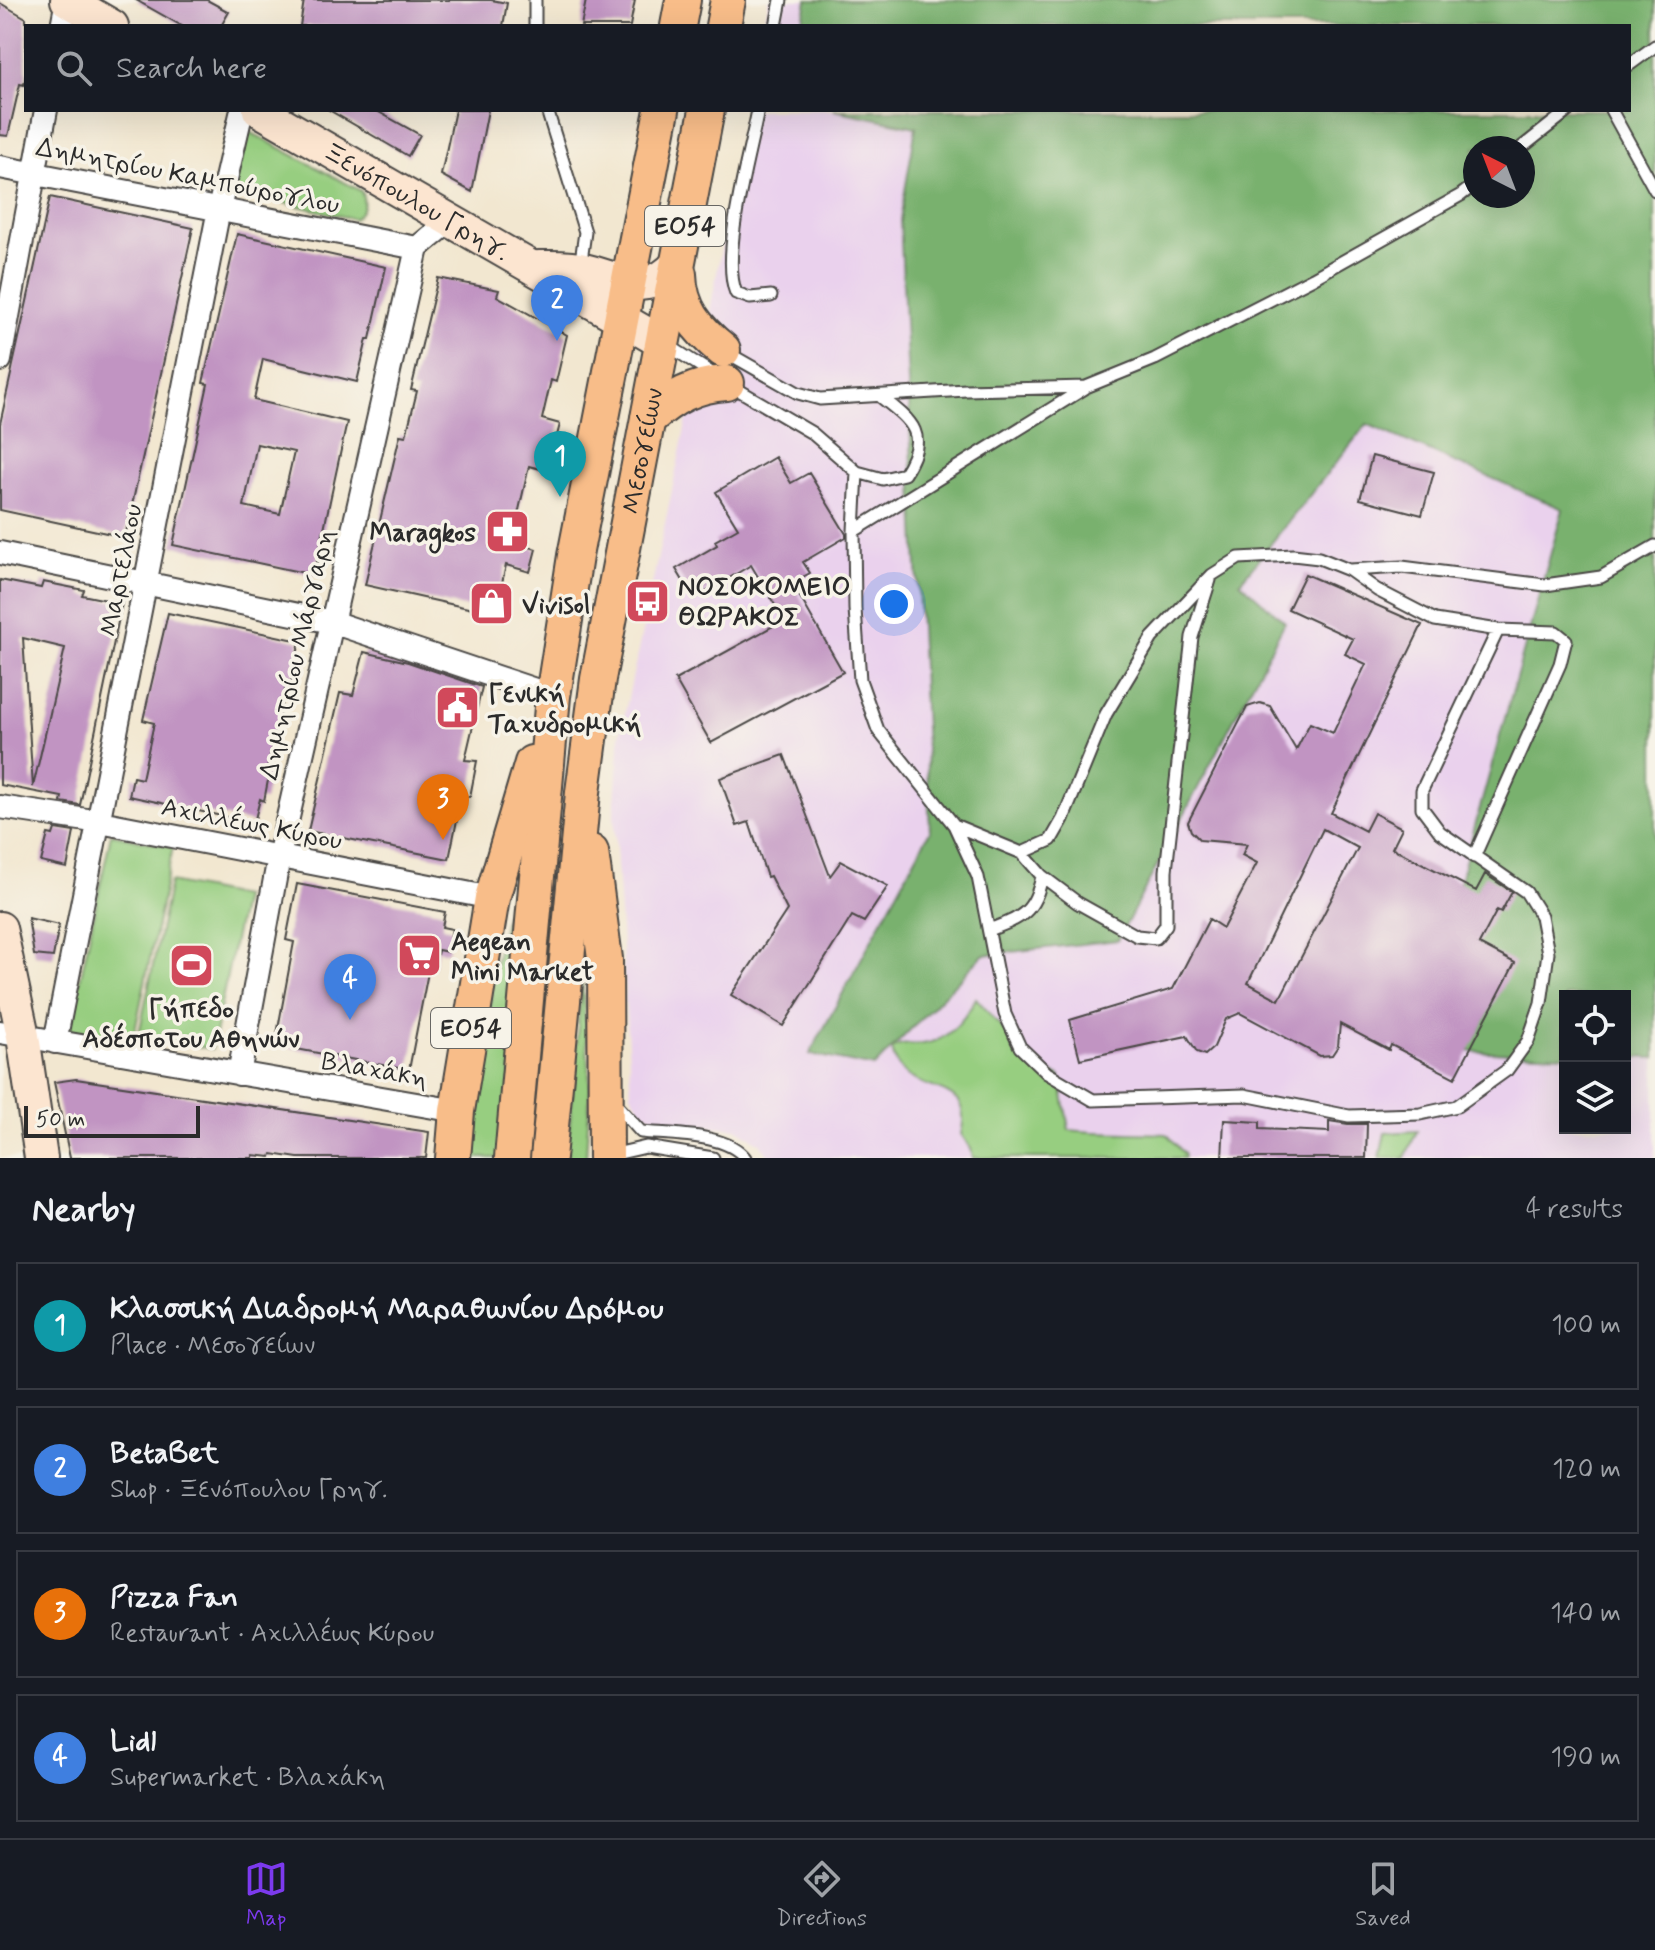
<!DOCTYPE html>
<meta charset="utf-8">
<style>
:root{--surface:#171b24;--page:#20242c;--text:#f1f3f6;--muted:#9ea1a6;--line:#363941;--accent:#7c3aed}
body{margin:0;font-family:Mynerve,sans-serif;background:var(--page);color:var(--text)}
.controls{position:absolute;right:24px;bottom:24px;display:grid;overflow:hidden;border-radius:0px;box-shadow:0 8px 32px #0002}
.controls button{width:72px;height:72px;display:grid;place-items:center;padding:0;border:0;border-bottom:2px solid var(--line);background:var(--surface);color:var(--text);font:40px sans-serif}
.compass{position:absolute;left:1463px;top:136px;width:72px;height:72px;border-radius:50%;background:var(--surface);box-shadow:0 8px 32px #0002;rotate:318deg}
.scale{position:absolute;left:24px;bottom:20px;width:176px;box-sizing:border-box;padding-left:8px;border:4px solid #2b2b2b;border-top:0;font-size:22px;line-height:28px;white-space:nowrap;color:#2b2b2b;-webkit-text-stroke:6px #f7f3e8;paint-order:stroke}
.you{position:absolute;left:894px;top:604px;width:28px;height:28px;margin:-20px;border:6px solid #fff;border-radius:50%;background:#1a73e8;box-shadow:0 0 0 12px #1a73e833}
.badge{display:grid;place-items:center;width:52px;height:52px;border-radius:50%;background:var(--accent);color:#fff;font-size:26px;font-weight:700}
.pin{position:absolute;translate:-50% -66px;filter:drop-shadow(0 2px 4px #0008)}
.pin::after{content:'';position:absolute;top:42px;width:28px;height:24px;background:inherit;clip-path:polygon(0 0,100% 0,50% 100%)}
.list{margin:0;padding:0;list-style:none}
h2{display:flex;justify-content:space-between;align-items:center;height:104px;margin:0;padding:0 32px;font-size:34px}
h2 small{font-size:26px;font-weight:400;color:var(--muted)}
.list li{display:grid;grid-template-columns:52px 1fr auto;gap:24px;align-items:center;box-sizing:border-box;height:128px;margin:0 16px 16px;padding:0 16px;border:2px solid var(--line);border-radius:0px}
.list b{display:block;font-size:30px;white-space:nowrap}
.list p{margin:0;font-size:26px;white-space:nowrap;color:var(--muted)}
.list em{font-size:26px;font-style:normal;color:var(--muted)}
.icon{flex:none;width:44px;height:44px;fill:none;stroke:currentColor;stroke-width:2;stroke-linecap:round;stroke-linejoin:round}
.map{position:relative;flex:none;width:1655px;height:1158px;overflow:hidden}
.search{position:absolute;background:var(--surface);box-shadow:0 8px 32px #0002;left:24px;right:24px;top:24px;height:88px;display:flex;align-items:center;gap:20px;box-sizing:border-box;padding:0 28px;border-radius:0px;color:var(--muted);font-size:30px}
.sheet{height:680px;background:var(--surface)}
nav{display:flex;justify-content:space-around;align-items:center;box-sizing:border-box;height:112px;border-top:2px solid var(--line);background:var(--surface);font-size:22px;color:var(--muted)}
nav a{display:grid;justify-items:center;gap:4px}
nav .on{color:var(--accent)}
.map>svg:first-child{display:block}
.built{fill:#ead1ed;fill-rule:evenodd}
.green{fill:#97ce80;stroke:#617c56;stroke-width:2}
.forest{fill:#79b16e;stroke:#526e4c;stroke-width:2;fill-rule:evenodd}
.building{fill:#c194c2;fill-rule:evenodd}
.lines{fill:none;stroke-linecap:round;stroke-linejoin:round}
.lane-casing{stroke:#494744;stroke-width:15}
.street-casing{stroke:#494744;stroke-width:26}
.secondary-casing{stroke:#494744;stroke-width:36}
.primary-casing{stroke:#494744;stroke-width:38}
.lane{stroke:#fff;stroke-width:11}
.street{stroke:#fff;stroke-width:22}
.secondary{stroke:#fce5d0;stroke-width:32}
.primary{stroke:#f8bd89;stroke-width:34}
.labels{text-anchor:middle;stroke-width:7;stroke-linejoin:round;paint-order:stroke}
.shield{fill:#f7f3e8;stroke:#686764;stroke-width:2}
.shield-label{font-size:24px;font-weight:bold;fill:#2b2b2b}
.street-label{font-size:26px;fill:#2b2b2b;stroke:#f7f3e8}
.poi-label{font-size:26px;font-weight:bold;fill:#2b2b2b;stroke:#f7f3e8;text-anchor:start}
</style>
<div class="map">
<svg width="1655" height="1158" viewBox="0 0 1655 1158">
<rect width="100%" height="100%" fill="#f7f3e8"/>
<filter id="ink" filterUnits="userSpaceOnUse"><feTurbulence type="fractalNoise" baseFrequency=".0125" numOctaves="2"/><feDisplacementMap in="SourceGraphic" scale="16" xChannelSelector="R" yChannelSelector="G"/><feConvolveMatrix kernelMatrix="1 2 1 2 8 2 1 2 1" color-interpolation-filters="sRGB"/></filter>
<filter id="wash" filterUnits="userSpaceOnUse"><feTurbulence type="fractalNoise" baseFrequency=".006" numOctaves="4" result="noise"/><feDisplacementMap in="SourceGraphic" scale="32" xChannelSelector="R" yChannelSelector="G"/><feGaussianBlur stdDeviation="1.8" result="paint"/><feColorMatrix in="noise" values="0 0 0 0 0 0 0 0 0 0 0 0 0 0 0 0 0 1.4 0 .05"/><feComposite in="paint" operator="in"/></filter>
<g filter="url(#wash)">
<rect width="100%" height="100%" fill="#f2e7d0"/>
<path class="built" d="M769 0H1655V1158H770L760 1143 736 1128 667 1124 642 1112 631 1093 614 814 620 736 710 311 747 110H1629V26H764ZM1475 148H1523V196H1475ZM1565 996H1625V1128H1565Z"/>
<path class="green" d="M248 131 361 191C366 203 364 210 354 219L232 191Z
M111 834 173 847 132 1045 69 1033Z
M522 843 526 890 503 1158H474L494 968Z
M170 882 243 897 212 1049 139 1034Z
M582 978 590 1087 586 1158H567Z
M976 998 1009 1036 1015 1053 1037 1068 1060 1076 1069 1130C1102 1134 1134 1132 1167 1134L1185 1155 1184 1158H973L971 1149 961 1134C977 1071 900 1103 892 1049 906 1041 908 1046 923 1044 948 1041 965 1019 976 998Z
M1417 1131 1405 1158H1380L1385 1133Z"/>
<path class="forest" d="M807 0H1655V1058L1625 1057V996H1565V1055L1413 1049 1563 509 1367 424 1240 582 1285 622 1118 940 983 955 874 1067 810 1054 930 831 900 220 916 127 834 110H1629V26H802ZM1475 148H1523V196H1475Z"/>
<g id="blocks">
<path class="building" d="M136 0H207L229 12 221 26H182Z
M304 0H491L507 3 503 26H300Z
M586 0H635L630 26H581Z
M0 3 26 18V74L24 85 20 84 8 136 0 135Z
M329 110H375L420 135 408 156Z
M455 110H488L472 192 441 175Z
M50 197 193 228 125 537 0 510V424Z
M237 234 386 267 370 339H367L357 382 263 359 254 400 347 422 314 575 173 545 208 384 203 383ZM257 444 294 452 280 514 244 506Z
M438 278 499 290 497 296 567 335 556 382 551 380 542 419 560 424 548 471 529 466 512 541 536 549 530 572 506 565 495 614 365 585 400 435 406 436 417 391 411 390Z
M1372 456 1434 472 1422 515 1360 499Z
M775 457 791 483 809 473 846 534V537L803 562 810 573 792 583 843 672 711 743 675 680 784 620 751 565 694 599 676 569 717 545 715 541 738 528 716 492Z
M1305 574 1422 625 1331 813 1365 831 1374 813 1402 828 1392 848 1476 891 1485 874 1512 892 1501 912 1497 910 1479 944 1515 963 1455 1078 1391 1045 1389 1050 1340 1024 1338 1046 1332 1055 1320 1056 1240 1013 1226 1019 1214 1047 1205 1055 1197 1052 1187 1036 1080 1059 1070 1020 1173 989 1209 919 1223 928 1257 863 1242 855 1247 844 1200 840 1191 831 1188 822 1247 707 1260 703 1270 706 1296 750 1310 723 1333 733 1366 664 1345 654 1353 639 1288 609ZM1323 829 1358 848 1279 1000 1248 983Z
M0 580 41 588 43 582 84 590 82 595 122 603 80 805 61 802 62 797 0 785ZM23 638 65 648 33 787Z
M168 613 300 641 289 692 285 690 267 769 270 770 264 801 260 799 254 823 129 796 133 777 142 779 154 723 143 720Z
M364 652 408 662 482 687 465 760 477 761 470 797 462 796 449 859 308 831 340 693 353 695Z
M784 755 830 876 841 861 888 886 864 922 852 916 783 1026 731 995 787 910 770 876 767 877 749 822 737 826 720 778Z
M55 829 74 832 67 868 41 862 48 834 53 835Z
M297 884 445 912 442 927 452 929 448 952 438 950 434 968 429 967 409 1070 275 1045 294 942 286 940Z
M28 918 59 925 53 957 34 955Z
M76 1079 429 1132 426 1158H298L272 1154 271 1157 253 1155V1158H70L54 1082Z
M1224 1120 1260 1122V1129L1329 1132V1121L1348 1124H1367L1366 1158H1222Z"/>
</g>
</g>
<g filter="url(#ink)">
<use href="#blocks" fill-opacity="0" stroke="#494744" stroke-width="2"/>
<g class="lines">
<defs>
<path id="lane" d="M535 0V26
M776 26 781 0
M1629 65 1655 46
M547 110 585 232 580 268
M758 110C750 153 720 255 736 293L750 298 771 296
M1611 110 1655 190
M1521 148 1569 110
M666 344 716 376
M726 352 798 393 820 399 966 390 1086 387 1155 359 1313 278 1461 195 1475 184
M730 385 812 433 857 472 883 479 904 474C930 435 913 422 881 397
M857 472 854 531 855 609 860 680 878 730 954 825 978 877 1005 1014 1020 1047 1047 1073 1093 1100 1244 1095 1349 1116 1420 1114 1457 1106 1507 1070 1528 1041 1541 1003 1548 953 1541 916 1526 892 1440 832 1422 808V790L1498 630
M854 531 1085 388
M1350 570 1402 567 1545 585 1601 577 1655 546
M954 825 1022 853 1051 840 1063 819 1106 714 1152 638 1212 575 1239 558 1293 555 1319 558 1349 570 1377 590 1435 620 1498 630 1556 632 1566 640 1560 664 1474 857
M1022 853 1042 876 1078 903 1137 936 1156 938 1166 925V871L1192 637 1210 580
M989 930C1022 918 1035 912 1042 876
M614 1102 641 1132C670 1135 727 1133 745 1158
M611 1155 646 1147 713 1158"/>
<path id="street" d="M62 26 67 0
M0 167 417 248 451 220
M0 360 46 110
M0 553 332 622 553 696
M0 807 100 822 492 898
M0 1032 457 1111
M55 1042 219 209 242 110
M239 1074 279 857 417 248"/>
<g id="secondary">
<path d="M67 0 112 26"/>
<path id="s1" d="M259 110 663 343"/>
<path d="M539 267C554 267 570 266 584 270 623 279 646 299 678 263"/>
<path d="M0 928 23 1036 41 1158"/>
</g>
<g id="primary">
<path d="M678 26 683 0"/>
<path d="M723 26 728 0"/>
<path d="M679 274C680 309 697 329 723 350"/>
<path d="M648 419C673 397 694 385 727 383"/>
<path d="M591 852 605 959 606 1158"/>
<path d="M453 1158 457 1111 492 898 532 763"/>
<path d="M512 1158 553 696 575 556 662 110"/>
<path id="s2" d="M548 1158 583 792 598 679 707 110"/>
</g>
</defs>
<use href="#lane" class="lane-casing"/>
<use href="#street" class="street-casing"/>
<use href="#secondary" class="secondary-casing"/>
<use href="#primary" class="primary-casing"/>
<use href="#lane" class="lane"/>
<use href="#street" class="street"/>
<use href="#secondary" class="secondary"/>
<use href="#primary" class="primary"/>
</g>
</g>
<defs>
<symbol id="pharmacy-square" viewBox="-11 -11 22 22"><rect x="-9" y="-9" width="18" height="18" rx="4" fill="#d1495b" stroke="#f7f3e8"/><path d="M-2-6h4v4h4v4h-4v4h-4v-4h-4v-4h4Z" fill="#fff"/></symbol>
<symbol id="bus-square" viewBox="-11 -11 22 22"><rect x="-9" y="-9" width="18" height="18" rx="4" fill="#d1495b" stroke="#f7f3e8"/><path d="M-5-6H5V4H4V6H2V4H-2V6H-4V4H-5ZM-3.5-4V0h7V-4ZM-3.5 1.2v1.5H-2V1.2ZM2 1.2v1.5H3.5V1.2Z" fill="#fff"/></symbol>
<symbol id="shop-square" viewBox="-11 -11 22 22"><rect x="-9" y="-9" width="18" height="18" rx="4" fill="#d1495b" stroke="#f7f3e8"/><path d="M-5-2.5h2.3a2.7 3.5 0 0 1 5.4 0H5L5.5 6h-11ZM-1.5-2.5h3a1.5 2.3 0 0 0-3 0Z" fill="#fff"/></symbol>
<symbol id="civic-square" viewBox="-11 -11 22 22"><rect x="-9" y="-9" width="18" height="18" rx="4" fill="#d1495b" stroke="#f7f3e8"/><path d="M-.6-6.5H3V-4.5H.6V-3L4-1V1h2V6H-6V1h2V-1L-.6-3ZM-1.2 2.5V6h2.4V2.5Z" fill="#fff"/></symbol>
<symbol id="supermarket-square" viewBox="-11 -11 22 22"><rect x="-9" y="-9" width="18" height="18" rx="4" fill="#d1495b" stroke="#f7f3e8"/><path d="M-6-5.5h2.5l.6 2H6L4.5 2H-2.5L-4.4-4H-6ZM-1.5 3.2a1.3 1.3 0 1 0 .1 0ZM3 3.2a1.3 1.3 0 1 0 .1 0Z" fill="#fff"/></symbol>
<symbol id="stadium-square" viewBox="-11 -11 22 22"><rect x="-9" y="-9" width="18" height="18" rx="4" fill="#d1495b" stroke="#f7f3e8"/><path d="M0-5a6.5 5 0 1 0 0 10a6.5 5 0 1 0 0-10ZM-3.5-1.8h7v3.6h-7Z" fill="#fff"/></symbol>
</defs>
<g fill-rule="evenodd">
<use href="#pharmacy-square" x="482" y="506" width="51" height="51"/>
<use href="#bus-square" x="622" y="576" width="51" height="51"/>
<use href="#shop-square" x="466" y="578" width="51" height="51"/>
<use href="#civic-square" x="432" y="682" width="51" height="51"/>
<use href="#supermarket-square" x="394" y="930" width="51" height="51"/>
<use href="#stadium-square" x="166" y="940" width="51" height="51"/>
</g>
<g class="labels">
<g class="shield">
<rect x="645" y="206" width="80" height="40" rx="6"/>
<rect x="431" y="1008" width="80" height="40" rx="6"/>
</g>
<g class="shield-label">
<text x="685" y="234">ΕΟ54</text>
<text x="471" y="1036">ΕΟ54</text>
</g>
<g class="street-label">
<text transform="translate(188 175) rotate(11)" y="9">Δημητρίου Καμπούρογλου</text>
<text dy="9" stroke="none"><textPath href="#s1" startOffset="182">Ξενόπουλου Γρηγ.</textPath></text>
<text dy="9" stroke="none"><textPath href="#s2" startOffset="714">Μεσογείων</textPath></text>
<text transform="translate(120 570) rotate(-79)" y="9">Μαρτελάου</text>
<text transform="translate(296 654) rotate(-77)" y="9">Δημητρίου Μάργαρη</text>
<text transform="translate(252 823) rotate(11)" y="9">Αχιλλέως Κύρου</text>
<text transform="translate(375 1069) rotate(10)" y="9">Βλαχάκη</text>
</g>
<g class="poi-label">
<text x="476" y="541" text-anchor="end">Maragkos</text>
<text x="678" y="595">ΝΟΣΟΚΟΜΕΙΟ<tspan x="678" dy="30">ΘΩΡΑΚΟΣ</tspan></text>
<text x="522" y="613">Vivisol</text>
<text x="488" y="702">Γενική<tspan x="488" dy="30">Ταχυδρομική</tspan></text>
<text x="451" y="950">Aegean<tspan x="451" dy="30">Mini Market</tspan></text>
<text x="191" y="1017" text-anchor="middle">Γήπεδο<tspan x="191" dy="30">Αδέσποτου Αθηνών</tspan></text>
</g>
</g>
</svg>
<div class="controls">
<button><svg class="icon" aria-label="locate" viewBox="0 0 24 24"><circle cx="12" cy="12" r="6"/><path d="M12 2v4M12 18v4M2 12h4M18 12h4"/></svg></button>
<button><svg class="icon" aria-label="layers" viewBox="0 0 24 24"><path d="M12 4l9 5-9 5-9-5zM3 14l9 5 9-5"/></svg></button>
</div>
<svg class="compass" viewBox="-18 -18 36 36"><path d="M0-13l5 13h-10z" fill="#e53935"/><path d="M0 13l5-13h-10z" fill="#9ea1a6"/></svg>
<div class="scale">50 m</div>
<div class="you"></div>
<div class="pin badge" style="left:560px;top:497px;background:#0f9aa8">1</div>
<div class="pin badge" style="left:557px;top:341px;background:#3f7fe0">2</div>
<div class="pin badge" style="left:443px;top:840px;background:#e8710a">3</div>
<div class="pin badge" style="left:350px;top:1020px;background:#3f7fe0">4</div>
<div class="search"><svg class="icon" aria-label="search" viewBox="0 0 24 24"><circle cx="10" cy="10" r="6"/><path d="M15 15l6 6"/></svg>Search here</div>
</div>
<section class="sheet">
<h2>Nearby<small>4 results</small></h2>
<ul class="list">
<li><span class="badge" style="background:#0f9aa8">1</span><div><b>Κλασσική Διαδρομή Μαραθωνίου Δρόμου</b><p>Place · Μεσογείων</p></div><em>100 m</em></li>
<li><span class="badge" style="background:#3f7fe0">2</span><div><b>BetaBet</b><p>Shop · Ξενόπουλου Γρηγ.</p></div><em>120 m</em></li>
<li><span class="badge" style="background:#e8710a">3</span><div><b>Pizza Fan</b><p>Restaurant · Αχιλλέως Κύρου</p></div><em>140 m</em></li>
<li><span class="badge" style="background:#3f7fe0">4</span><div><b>Lidl</b><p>Supermarket · Βλαχάκη</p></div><em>190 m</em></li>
</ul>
</section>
<nav>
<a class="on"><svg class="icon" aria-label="map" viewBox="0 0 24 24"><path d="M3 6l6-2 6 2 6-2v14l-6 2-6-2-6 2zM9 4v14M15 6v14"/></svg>Map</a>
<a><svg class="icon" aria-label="directions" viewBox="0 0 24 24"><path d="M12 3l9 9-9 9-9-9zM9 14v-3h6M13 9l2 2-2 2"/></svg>Directions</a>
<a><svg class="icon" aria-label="saved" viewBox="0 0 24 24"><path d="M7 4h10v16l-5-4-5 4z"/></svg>Saved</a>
</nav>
